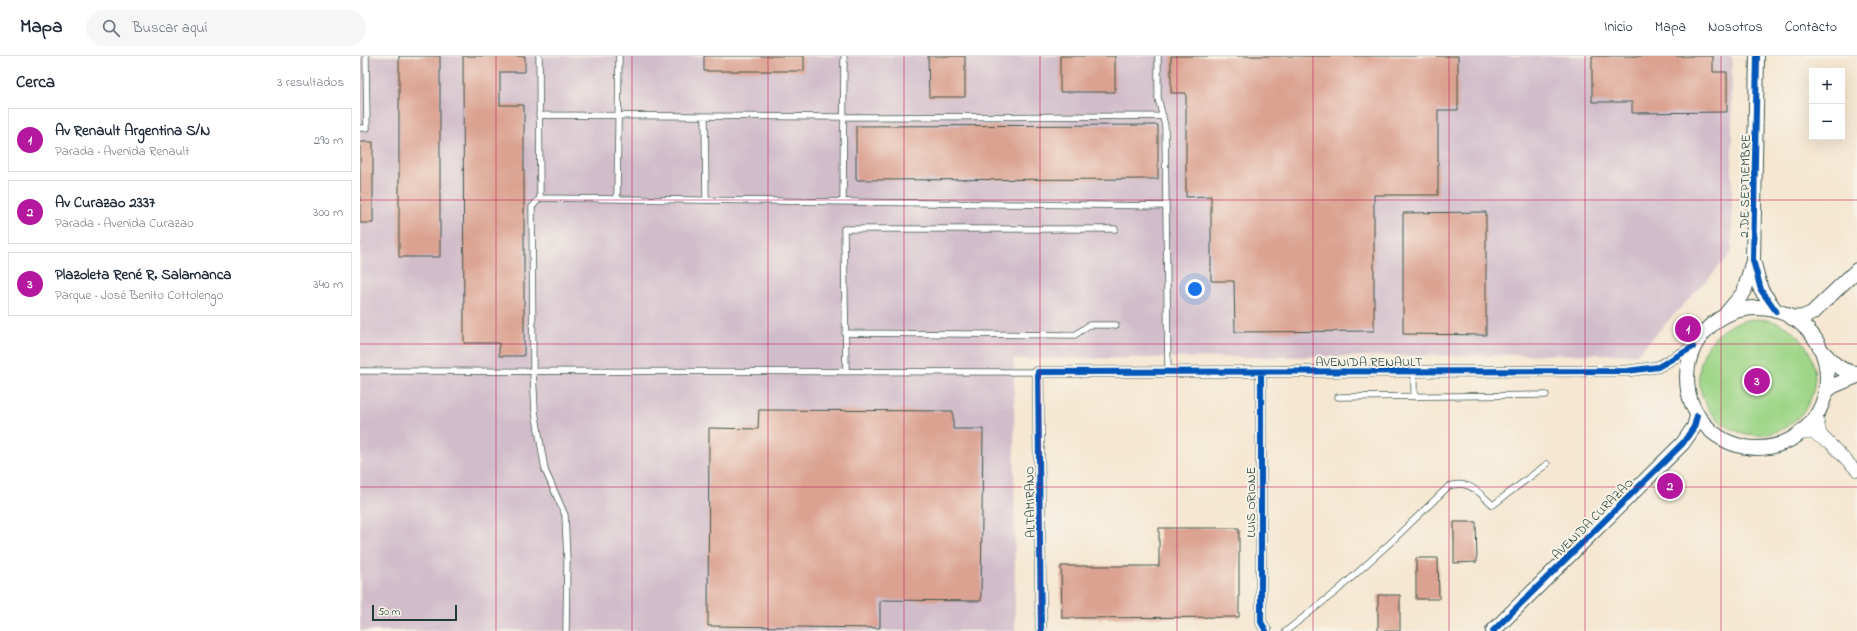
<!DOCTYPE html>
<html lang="es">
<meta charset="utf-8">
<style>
:root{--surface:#fff;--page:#f6f6f7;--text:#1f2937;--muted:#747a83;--line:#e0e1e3;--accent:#b5179e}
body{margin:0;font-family:"Indie Flower",sans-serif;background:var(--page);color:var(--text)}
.controls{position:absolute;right:12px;top:12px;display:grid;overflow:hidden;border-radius:0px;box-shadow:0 4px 16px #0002}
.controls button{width:36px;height:36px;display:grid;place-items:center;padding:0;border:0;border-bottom:1px solid var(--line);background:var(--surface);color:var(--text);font:20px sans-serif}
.scale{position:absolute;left:12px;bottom:10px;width:85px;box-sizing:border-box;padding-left:4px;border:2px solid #1f3d34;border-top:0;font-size:11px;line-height:14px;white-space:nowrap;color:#1f3d34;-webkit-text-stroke:3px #f7f3e8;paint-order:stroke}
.you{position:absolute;left:835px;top:233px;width:14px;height:14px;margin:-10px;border:3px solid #fff;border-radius:50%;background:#1a73e8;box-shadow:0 0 0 6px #1a73e833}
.badge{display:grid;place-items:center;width:26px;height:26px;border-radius:50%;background:var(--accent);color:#fff;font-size:13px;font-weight:700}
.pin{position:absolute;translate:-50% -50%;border:2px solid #fff;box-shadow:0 1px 4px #0006}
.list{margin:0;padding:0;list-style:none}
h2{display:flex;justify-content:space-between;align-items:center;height:52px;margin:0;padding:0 16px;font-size:17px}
h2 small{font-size:13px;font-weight:400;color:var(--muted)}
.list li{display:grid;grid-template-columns:26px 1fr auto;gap:12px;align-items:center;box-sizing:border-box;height:64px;margin:0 8px 8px;padding:0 8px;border:1px solid var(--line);border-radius:0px}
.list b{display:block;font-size:15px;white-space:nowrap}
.list p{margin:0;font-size:13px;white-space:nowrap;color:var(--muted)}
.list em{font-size:13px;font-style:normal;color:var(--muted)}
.icon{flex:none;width:22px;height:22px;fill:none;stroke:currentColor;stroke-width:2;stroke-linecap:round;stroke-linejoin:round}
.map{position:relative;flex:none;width:1497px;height:575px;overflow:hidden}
header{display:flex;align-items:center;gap:24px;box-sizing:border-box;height:56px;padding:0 20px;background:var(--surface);border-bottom:1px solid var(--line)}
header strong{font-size:19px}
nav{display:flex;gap:22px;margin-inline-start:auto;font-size:14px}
.search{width:280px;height:36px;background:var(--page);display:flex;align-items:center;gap:10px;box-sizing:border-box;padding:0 14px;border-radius:22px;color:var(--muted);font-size:15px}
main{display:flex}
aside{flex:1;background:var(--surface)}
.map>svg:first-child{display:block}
.industrial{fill:#d1bdca}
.green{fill:#9ed587;stroke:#5e895e}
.building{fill:#dba291}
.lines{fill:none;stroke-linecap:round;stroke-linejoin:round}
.service-casing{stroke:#3f564c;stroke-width:7}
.minor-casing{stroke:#3f564c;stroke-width:12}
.tertiary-casing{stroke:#3f564c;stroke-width:16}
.service{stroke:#fff;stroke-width:5.5}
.minor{stroke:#fff;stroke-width:11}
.tertiary{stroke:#fff;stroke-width:14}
.cycleway-casing{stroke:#f7f3e8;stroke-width:8}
.cycleway{stroke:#0057b8;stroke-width:6}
.grid{fill:none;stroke:#c2185b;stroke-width:1;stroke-opacity:0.55}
.labels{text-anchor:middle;stroke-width:4;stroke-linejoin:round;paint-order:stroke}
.street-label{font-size:13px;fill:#1f3d34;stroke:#f7f3e8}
</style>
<header>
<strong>Mapa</strong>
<div class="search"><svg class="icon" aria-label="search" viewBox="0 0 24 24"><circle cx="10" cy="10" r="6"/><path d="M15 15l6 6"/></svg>Buscar aquí</div>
<nav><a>Inicio</a><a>Mapa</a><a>Nosotros</a><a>Contacto</a></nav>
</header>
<main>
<aside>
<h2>Cerca<small>3 resultados</small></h2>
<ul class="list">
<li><span class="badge">1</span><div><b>Av Renault Argentina S/N</b><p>Parada · Avenida Renault</p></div><em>290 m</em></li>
<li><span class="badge">2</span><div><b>Av Curazao 2337</b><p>Parada · Avenida Curazao</p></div><em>300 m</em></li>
<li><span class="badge">3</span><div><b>Plazoleta René R. Salamanca</b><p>Parque · José Benito Cottolengo</p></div><em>340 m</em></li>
</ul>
</aside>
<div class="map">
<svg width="1497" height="575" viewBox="0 0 1497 575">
<rect width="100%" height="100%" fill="#f7f3e8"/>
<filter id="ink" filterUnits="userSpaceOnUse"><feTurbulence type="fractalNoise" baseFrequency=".025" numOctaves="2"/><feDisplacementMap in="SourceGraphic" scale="8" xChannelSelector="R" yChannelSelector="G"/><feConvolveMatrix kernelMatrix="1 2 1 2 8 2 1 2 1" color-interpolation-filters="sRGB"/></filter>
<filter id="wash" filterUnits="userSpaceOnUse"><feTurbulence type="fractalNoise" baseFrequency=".012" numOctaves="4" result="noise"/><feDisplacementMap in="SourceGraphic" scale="16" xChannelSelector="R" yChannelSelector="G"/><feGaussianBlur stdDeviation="0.9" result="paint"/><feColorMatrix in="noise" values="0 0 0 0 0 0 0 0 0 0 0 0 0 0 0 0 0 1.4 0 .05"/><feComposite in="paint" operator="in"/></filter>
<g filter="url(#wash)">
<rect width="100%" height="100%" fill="#f5e7d1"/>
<path class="industrial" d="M0 0H1372V197L1277 298 654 303 655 575H0Z"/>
<path class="green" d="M1339 321a58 58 0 1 1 116 0a58 58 0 1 1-116 0Z"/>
<g id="blocks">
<path class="building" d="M39 0H80V201H39Z
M103 0H165V16H140V49H164V300H139V287H104Z
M344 0H444V15H344Z
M568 0H605V41H569Z
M700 0H755V36H700Z
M811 0H1098V54H1078V139H1014V275L875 276 874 225H851V140L826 141V37H811Z
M1232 0H1353V16H1367V56L1272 57V46H1232Z
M798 69V123L496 124V70Z
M0 86H13V167H0Z
M1126 156V279L1043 278V157Z
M399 354 593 355V373H623L621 545 520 544V572L348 570 349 372 398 373Z
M1094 466H1116L1117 506 1094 507Z
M799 472H879V561L702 562 701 510H799Z
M1056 502H1078L1079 543H1056Z
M1018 539H1040V575H1018Z"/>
</g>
</g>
<g filter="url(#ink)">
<use href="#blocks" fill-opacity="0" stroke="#3f564c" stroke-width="1"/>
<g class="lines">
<defs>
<path id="service" d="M179 0 180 142 172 151 173 315 175 355 185 414 205 459 207 504 206 575
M798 0V42L805 70 808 316
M179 59 484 61 803 60
M345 61 346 144
M0 72H7L6 0
M180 142 806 150
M257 142 259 0
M483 145 484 0
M485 277 715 279 729 269H756
M0 315 678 316
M486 316 484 173H755
M978 341 1186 339
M1054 341V316
M926 575 978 534 1030 487 1089 430C1109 423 1119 437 1133 449L1187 408"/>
<path id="minor" d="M901 316V566L906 575
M1457 360 1461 378 1497 415
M1440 378H1454L1465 385
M681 575 678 316 1267 315 1298 311 1333 291"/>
<path id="tertiary" d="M1397 0 1393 204 1401 234 1416 255
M1327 322a70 70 0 1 1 140 0a70 70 0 1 1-140 0Z
M1365 259 1384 236 1392 208
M1432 262 1443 261 1452 257 1497 214
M1463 296C1473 307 1481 316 1497 317
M1466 336 1473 330 1497 320
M1133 575 1323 387 1334 371 1337 360"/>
</defs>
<use href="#service" class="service-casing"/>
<use href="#minor" class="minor-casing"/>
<use href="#tertiary" class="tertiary-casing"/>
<use href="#service" class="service"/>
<use href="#minor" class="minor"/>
<use href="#tertiary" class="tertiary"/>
<defs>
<path id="cycleway" d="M1397 0 1393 204 1401 234 1416 255
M901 316V566L906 575
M681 575 678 316 1267 315 1298 311 1333 291
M1133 575 1323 387 1334 371 1337 360"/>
</defs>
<use href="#cycleway" class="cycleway-casing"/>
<use href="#cycleway" class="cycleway"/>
</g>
</g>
<path class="grid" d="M136 0V575M272 0V575M408 0V575M544 0V575M680 0V575M817 0V575M953 0V575M1089 0V575M1225 0V575M1361 0V575M0 144H1497M0 288H1497M0 431H1497"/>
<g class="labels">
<g class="street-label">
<text transform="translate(1384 130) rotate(-89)" y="5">2 DE SEPTIEMBRE</text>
<text x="1009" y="310">AVENIDA RENAULT</text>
<text transform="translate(669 446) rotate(-91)" y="5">ALTAMIRANO</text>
<text transform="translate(890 446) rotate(-90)" y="5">LUIS ORIONE</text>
<text transform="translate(1232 462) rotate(-45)" y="5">AVENIDA CURAZAO</text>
</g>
</g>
</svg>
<div class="controls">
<button>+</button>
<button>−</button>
</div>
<div class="scale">50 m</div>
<div class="you"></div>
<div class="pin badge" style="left:1328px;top:273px">1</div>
<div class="pin badge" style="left:1310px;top:430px">2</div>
<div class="pin badge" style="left:1397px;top:325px">3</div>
</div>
</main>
